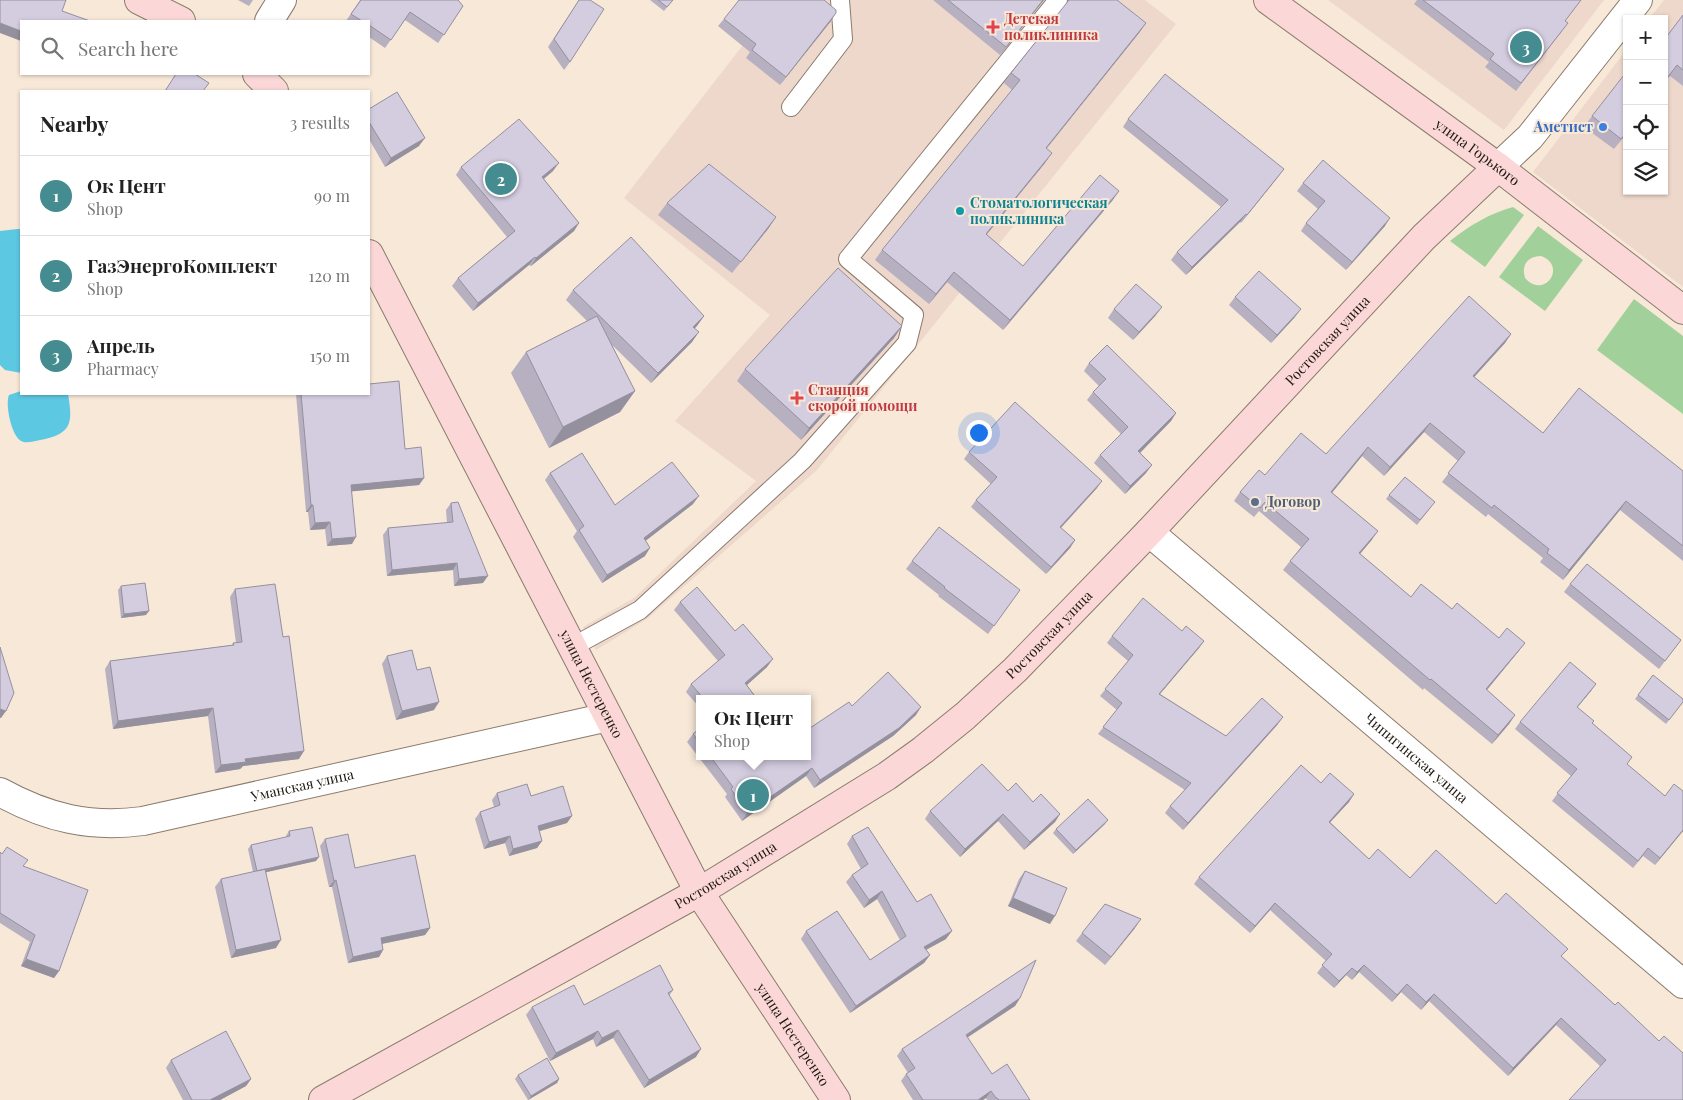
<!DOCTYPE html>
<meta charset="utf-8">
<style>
:root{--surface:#fff;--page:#f6f6f6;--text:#222;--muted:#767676;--line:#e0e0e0;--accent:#448c8f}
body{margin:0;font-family:"Playfair Display",serif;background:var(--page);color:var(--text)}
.controls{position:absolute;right:15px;top:15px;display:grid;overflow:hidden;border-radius:0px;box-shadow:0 1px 4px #0004}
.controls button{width:45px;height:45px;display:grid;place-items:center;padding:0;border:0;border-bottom:1px solid var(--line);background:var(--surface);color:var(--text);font:25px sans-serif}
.you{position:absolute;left:978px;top:432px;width:18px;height:18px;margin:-12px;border:4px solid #fff;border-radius:50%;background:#1a73e8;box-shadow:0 0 0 8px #1a73e833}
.badge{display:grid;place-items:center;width:32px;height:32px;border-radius:50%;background:var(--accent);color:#fff;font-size:16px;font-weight:700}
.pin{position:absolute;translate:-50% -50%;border:2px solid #fff;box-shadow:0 1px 5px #0006}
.popup{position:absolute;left:696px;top:695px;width:115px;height:65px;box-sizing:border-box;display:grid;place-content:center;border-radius:0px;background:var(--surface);filter:drop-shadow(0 1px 4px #0005);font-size:16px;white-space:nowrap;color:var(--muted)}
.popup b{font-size:19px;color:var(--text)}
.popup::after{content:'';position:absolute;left:50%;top:100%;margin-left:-10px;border:10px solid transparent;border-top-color:var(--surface)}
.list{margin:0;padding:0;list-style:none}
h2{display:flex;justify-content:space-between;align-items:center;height:65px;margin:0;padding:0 20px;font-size:21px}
h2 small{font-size:16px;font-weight:400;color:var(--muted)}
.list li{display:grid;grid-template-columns:32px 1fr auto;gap:15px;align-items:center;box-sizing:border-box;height:80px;padding:0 20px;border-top:1px solid var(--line)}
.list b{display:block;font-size:19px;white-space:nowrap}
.list p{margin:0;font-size:16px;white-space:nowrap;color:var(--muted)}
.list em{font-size:16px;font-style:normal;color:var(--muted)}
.icon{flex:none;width:28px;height:28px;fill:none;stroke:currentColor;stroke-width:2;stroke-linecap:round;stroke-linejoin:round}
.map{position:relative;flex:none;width:1683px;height:1100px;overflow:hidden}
.search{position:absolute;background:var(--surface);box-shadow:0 1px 4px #0004;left:20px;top:20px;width:350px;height:55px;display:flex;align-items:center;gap:12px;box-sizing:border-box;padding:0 18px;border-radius:0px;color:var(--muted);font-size:19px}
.panel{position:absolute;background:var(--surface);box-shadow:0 1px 4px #0004;left:20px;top:90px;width:350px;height:305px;border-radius:0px}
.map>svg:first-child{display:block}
.commercial{fill:#eed8cb}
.green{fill:#a2d09b;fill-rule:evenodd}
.water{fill:#5dc8e2}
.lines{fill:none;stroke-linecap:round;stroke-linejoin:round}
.lane-casing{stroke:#8a7b6d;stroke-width:20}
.street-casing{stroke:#8a7b6d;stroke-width:30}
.secondary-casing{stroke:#8a7b6d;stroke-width:30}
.lane{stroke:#fff;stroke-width:18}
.street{stroke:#fff;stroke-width:28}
.secondary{stroke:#fbd8d7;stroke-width:28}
.wall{fill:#b6b0c1}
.shaded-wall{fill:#94909d}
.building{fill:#d4cde0;stroke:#94909d}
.health-dot{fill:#e0444e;stroke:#f8e8d8;stroke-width:2}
.shop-dot{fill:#3f7fe0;stroke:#f8e8d8;stroke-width:2}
.culture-dot{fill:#0f9aa8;stroke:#f8e8d8;stroke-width:2}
.service-dot{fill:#5c6f8a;stroke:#f8e8d8;stroke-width:2}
.labels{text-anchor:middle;stroke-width:4;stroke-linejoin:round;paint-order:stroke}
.health-label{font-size:14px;font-weight:bold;fill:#be3a42;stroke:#f8e8d8;text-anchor:start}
.shop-label{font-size:14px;font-weight:bold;fill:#366cbe;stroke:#f8e8d8;text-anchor:end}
.street-label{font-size:14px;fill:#1d1711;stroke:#f8e8d8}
.culture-label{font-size:14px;font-weight:bold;fill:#0d838f;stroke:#f8e8d8;text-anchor:start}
.service-label{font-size:14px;font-weight:bold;fill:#4e5e75;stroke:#f8e8d8;text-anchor:start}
</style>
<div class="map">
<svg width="1683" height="1100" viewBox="0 0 1683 1100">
<rect width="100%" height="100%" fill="#f8e8d8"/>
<path class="commercial" d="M778 0H1145L1176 24 817 470 647 619 596 650 583 627 634 598 756 481 675 421 770 315 624 198Z
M1328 0H1604L1504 130Z
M1664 0H1683V287L1533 172 1627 49V191H1664V19H1649Z"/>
<path class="green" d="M1513 207 1524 215 1485 267 1450 241C1470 225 1489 214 1513 207Z
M1538 226 1583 260 1545 311 1499 277ZM1541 256C1568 266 1544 300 1525 278 1521 265 1528 256 1541 256Z
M1634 299 1683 336V414L1597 350Z"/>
<path class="water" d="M17 229H21V373L5 370 0 365V231Z
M21 391V394H68C73 423 72 434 40 440 34 441 26 444 21 441 11 435 5 404 9 395Z"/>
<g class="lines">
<defs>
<path id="lane" d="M791 107 843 39 840 0
M572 647 640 610 802 461 907 343 914 315 848 259 1058 0"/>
<g id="street">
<path d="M269 21 282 0"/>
<path d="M1498 167 1530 137 1638 0"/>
<path id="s1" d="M1149 532 1683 984"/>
<path id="s2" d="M0 792C47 818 90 828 143 821L608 717"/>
</g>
<g id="secondary">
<path d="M139 0 181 21"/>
<path id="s3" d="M1268 0 1498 167 1683 310"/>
<path d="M257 74 274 91"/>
<path id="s4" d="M369 254 699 892 836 1100"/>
<path id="s5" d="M323 1100 699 892 887 776 923 750 965 716 1015 670 1149 532 1424 237 1498 167"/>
</g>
</defs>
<use href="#lane" class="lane-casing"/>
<use href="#street" class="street-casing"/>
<use href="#secondary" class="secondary-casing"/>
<use href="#lane" class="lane"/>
<use href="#street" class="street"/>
<use href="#secondary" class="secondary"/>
</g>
<path class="wall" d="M238 0H253L249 6Z
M360 0 463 6 438 43 405 20 385 48 369 37V21H346Z
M579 0 570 62 564 70 548 47Z
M650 0H673L664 11Z
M933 0H1044L1000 55Z
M1417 0H1581L1565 21 1563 30 1516 91 1485 67 1489 62 1414 4Z
M1683 15V86L1670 76 1664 83V40Z
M724 19 831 21 780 85 746 58 750 52 718 26Z
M1146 23 1139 33 1046 148 1045 163 986 234 1023 266 1119 191 1112 201 1003 330 947 282 929 304 875 260 882 250 1012 90 1004 83 1011 73Z
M369 109 419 146 385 167 369 139Z
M1592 116 1627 133 1614 149 1584 127Z
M1128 119 1278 177 1241 223 1240 222 1186 275 1171 260 1177 252 1221 207 1123 127Z
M461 167 553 171 544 179 579 223 574 231 531 266 529 265 473 311 452 286 458 278 507 237 456 175Z
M1303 183 1385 226 1346 270 1301 231 1306 223 1318 209 1297 191Z
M667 203 776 217 768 229 732 273 658 215Z
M573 290 704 316 695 328 692 342 651 383 612 345 635 391 620 412 549 448 511 373 526 352 587 321 566 300Z
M1235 297 1295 317 1271 343 1229 305Z
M1114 309 1156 315 1133 340 1108 318Z
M902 326 894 338 801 440 737 381 745 369Z
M1511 334 1505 343 1474 377 1543 433 1683 471V561L1620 510 1563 580 1540 562 1543 558 1488 514 1486 517 1442 482 1458 461 1424 432 1384 476 1362 456 1332 493 1378 531 1360 554 1411 597 1452 609 1499 638 1525 643 1518 652 1487 690 1515 715 1509 724 1492 744 1424 688 1423 690 1283 570 1301 547 1259 511 1254 517 1234 501 1240 492 1265 475 1326 454Z
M1089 363 1176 413 1171 421 1140 453 1146 473 1125 494 1094 463 1100 455 1121 434 1087 400 1093 392 1099 386 1084 371Z
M296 394H369L424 478 419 485 352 491V544L327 546 325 529 310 530 308 512H306Z
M969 452 1097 488 1061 528 1075 540 1070 548 1046 574 971 507 976 500 991 484 964 459Z
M550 473 615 505 693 504 645 541V556L602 583 573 537 577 531 545 480Z
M1389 495 1432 506 1417 525 1386 499Z
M451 503 483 583 454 586 453 570 387 576 383 535 388 528 447 523 446 510Z
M912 561 1020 590 988 634 938 596 939 595 906 569Z
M1570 584 1681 640 1659 669 1564 592Z
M121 586 146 615 121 618 118 590Z
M235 589 299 759 243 766 240 769 215 773 208 716 113 729 105 669 110 661 232 645 233 643H236L230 597Z
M680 602 735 631 767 667 747 685 757 699H699V707L686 692 691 684 718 661 674 610Z
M1182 631 1204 641 1199 648 1160 694 1226 736 1278 724 1183 830 1165 813 1170 806 1185 790 1098 734 1117 710 1100 696 1128 661 1107 643 1112 636Z
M387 656 417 670 434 710 396 720 382 664Z
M1653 675 1683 702 1666 724 1635 699Z
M1591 691 1577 707 1592 723 1683 831 1655 865 1643 856 1633 868 1552 801 1571 776 1515 729 1520 722Z
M852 706 916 715 893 736 814 788 806 776 742 821 725 797 727 794 687 742 693 734 699 729V756H807Z
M1321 783 1354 794 1349 802 1330 822 1369 859 1410 878 1496 904 1562 957 1615 1005 1659 1041 1683 1053 1600 1066 1556 1025 1508 1076 1429 1001 1421 1010 1401 992 1392 1002 1359 972 1352 980 1346 975 1334 988 1317 973 1326 961 1270 910 1250 933 1194 884 1199 877Z
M1008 791 1060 814 1055 822 1024 850 998 821 960 857 925 819 930 811Z
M497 793 531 796 567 823 539 831 542 841 537 848 509 856 505 843 484 849 475 819 480 812 494 807 492 800Z
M1105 824 1073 854 1053 833 1056 829Z
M289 831 316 861 266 872 276 948 231 958 215 887 221 879 253 872 248 849 251 845 287 837 286 836Z
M852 836 917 902 946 939 926 950 930 955 924 963 850 1013 801 939 806 931 870 960 900 940 877 899 864 908 846 882 852 875 861 869 847 844Z
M325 839 355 868 430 928 425 935 382 944 383 950 379 957 348 963 332 887H329L320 846Z
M0 852 23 866 59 971 54 978 21 966 30 942 0 923Z
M1025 871 1050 924 1008 906 1019 879Z
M1135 928 1105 965 1076 941 1082 933Z
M673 990 669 996 696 1057 644 1088 613 1038 596 1047 593 1039 550 1061 526 1015 532 1007 584 1005Z
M1020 998 1015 1006 967 1038 992 1074 1030 1100H987L986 1098 983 1100H913L901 1081 906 1074 908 1073 897 1056 902 1049Z
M171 1060 251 1079 246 1086 220 1100H183L166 1068Z
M518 1075 559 1079 557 1083 528 1100 515 1079Z"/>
<path class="shaded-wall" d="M1043 0H1044L1000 55 1006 47Z
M836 13 831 21 780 85 786 77Z
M0 23 21 31V41L0 33Z
M1146 23 1139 33 1039 158 1046 148Z
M425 138 419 146 385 167 391 158Z
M1052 153 1045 163 979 244 986 234Z
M559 163 553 171 536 185 542 177Z
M1284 169 1278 177 1241 223 1247 215Z
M1119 191 1112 201 1003 330 1010 320Z
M1246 214 1240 222 1186 275 1192 267Z
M776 217 768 229 732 273 741 262Z
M1390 218 1385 226 1346 270 1352 262Z
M579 223 574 231 531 266 536 258Z
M535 257 529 265 473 311 478 303Z
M954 272 947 282 929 304 936 294Z
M1162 307 1156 315 1133 340 1139 332Z
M1301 309 1295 317 1271 343 1277 335Z
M704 316 697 326 686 337 693 327Z
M902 326 894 338 801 440 809 428Z
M699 332 692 342 651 383 658 373Z
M1511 334 1505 343 1466 386 1473 376Z
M635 391 620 412 549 448 563 427Z
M1176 413 1171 421 1133 460 1138 451Z
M1430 423 1424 432 1384 476 1390 467Z
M1368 447 1362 456 1325 501 1331 492Z
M1152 465 1146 473 1125 494 1130 486Z
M424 478 419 485 346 492 351 485Z
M1102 481 1097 488 1055 534 1060 527Z
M699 496 693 504 639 546 644 538Z
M1626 501 1620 510 1563 580 1569 570Z
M311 505H313L308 512H306Z
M330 522 325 529 310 530 315 523Z
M1378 531 1371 541 1353 562 1359 553Z
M356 537 352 544 327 546 332 539Z
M1075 540 1070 548 1046 574 1051 567Z
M650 548 645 556 602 583 607 575Z
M457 563 453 570 387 576 392 570Z
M488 576 483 583 454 586 459 579Z
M149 611 146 615 121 618 124 614Z
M1204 641 1199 648 1154 701 1159 694Z
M1525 643 1518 652 1480 698 1486 689Z
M773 659 767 667 740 691 745 683Z
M1596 684 1591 691 1572 714 1577 707Z
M439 702 434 710 396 720 402 711Z
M921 707 916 715 893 736 814 788 820 780Z
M213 708 208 716 113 729 118 721Z
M0 709 6 711 1 718H0Z
M1515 715 1509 724 1492 744 1498 735Z
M1283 717 1278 724 1183 830 1188 823Z
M304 751 299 759 243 766 240 769 215 773 221 765 245 759Z
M812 768 806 776 742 821 747 813Z
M1354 794 1349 802 1324 829 1329 822Z
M1003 814 998 821 960 857 965 849Z
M1060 814 1055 822 1024 850 1030 842Z
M572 816 567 823 533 833 538 826Z
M1108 820 1105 824 1073 854 1076 850Z
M1683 830V831L1655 865 1660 858Z
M510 836 505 843 484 849 489 842Z
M542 841 537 848 509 856 513 849Z
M319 857 316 861 254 875 257 871Z
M336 880 332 887H329L334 881Z
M882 891 877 899 864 908 869 900Z
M1013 898 1055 916 1050 924 1008 906Z
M1275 903 1270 910 1250 933 1255 926Z
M1141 919 1135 928 1105 965 1111 957Z
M430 928 425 935 376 945 381 938Z
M952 931 946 939 918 954 924 947Z
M281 940 276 948 231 958 236 950Z
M383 950 379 957 348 963 353 957Z
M930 955 924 963 850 1013 856 1006Z
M26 959 59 971 54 978 21 966Z
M1364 965 1359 972 1352 980 1357 972Z
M1352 968 1346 975 1334 988 1339 981Z
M1407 984 1401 992 1392 1002 1397 995Z
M1434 994 1429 1001 1421 1010 1426 1002Z
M1020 998 1015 1006 960 1042 966 1035Z
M1561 1018 1556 1025 1508 1076 1513 1068Z
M618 1030 613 1038 596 1047 602 1038Z
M598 1031 593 1039 550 1061 556 1053Z
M701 1049 696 1057 644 1088 649 1080Z
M251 1079 246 1086 220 1100H210Z
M559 1079 557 1083 528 1100 531 1096Z
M991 1091 986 1098 983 1100H978Z"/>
<path class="building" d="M0 0H66L62 11 90 21H21V31L0 23Z
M361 0H458L463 6 444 35 410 12 391 40 369 25V21H362L351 14Z
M579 0H590L604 9 570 62 554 39Z
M658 0H673L667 7Z
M739 0H824L836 10V13L786 77 752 50 756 44 724 19Z
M948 0H1043L1006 47Z
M1069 0H1117L1146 23 1046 148 1052 153 986 234 1023 266 1100 175 1119 191 1010 320 954 272 936 294 882 250 1020 80 1011 73Z
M1423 0H1581L1565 21 1568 23 1521 83 1490 59 1494 54Z
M1683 15V70L1677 65 1664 82V40Z
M176 74H195L209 83 203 91H165Z
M1165 74 1284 169 1247 215 1246 214 1192 267 1177 252 1228 200 1128 119Z
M1624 75 1627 77V132L1621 139 1592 116Z
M397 92 425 138 391 158 369 122V109Z
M519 119 559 163 542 177 579 223 536 258 535 257 478 303 458 278 515 231 461 167Z
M1323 160 1390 218 1352 262 1306 223 1325 201 1303 183Z
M709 164 776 217 741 262 667 203Z
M631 237 704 316 693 327 699 332 658 373 573 290Z
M838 268 902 326 809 428 745 369Z
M1259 271 1301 309 1277 335 1235 297Z
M1136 284 1162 307 1139 332 1114 309Z
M1469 296 1511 334 1473 376 1543 433 1579 388 1683 471V546L1626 501 1569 570 1547 553 1549 549 1494 505 1492 508 1448 473 1465 452 1430 423 1390 467 1368 447 1331 492 1378 531 1359 553 1411 597 1421 584 1452 609 1457 603 1499 638 1507 628 1525 643 1486 689 1515 715 1498 735 1431 679 1430 680 1290 561 1309 539 1265 502 1260 508 1240 492 1259 470 1265 475 1301 433 1326 454Z
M597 316 635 391 563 427 526 352Z
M1107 345 1176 413 1138 451 1152 465 1130 486 1100 455 1128 427 1093 392 1106 379 1089 363Z
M399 381 405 449 421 447 424 478 351 485 356 537 332 539 330 522 315 523 313 505H311L301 394H369V384Z
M1015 402 1102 481 1060 527 1075 540 1051 567 976 500 997 477 969 452Z
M582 453 615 505 672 462 699 496 644 538 650 548 607 575 579 530 584 526 550 473Z
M1405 477 1435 502 1420 520 1389 495Z
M458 502 488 576 459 579 457 563 392 570 388 528 453 522 451 503Z
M939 527 1020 590 994 626 944 588 945 587 912 561Z
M1587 564 1681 640 1665 661 1570 584Z
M145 583 149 611 124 614 121 586Z
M275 584 283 637 289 636 304 751 245 759 246 762 221 765 213 708 118 721 110 661 234 645 233 643 242 642 235 589Z
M697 587 735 631 743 624 773 659 745 683 757 699H704L691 684 725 655 680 602Z
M1143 598 1182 631 1186 626 1204 641 1159 694 1226 736 1262 698 1283 717 1188 823 1170 806 1191 783 1103 727 1122 703 1105 689 1133 655 1112 636Z
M0 647 14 693 6 711 0 709Z
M412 650 417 670 430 667 439 702 402 711 387 656Z
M1570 662 1596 684 1577 707 1594 721 1592 723 1632 757 1627 764 1665 796 1674 784 1683 791V830L1660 858 1648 848 1638 861 1557 793 1577 769 1520 722Z
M888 672 921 707 899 728 820 780 812 768 747 813 731 789 733 787 710 756H807V730L849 702 852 706Z
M1653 675 1683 699V702L1669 720 1638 695Z
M699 729V742L693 734Z
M982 764 1008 791 1016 783 1033 802 1041 794 1060 814 1030 842 1003 814 965 849 930 811Z
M1301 765 1321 783 1330 773 1354 794 1329 822 1369 859 1378 849 1410 878 1436 850 1496 904 1506 893 1568 949 1561 956 1615 1005 1618 1002 1659 1041 1664 1036 1683 1053V1100H1569L1606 1060 1561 1018 1513 1068 1434 994 1426 1002 1407 984 1397 995 1364 965 1357 972 1352 968 1339 981 1322 965 1332 954 1275 903 1255 926 1199 877Z
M527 784 531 796 563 786 572 816 538 826 542 841 513 849 510 836 489 842 480 812 500 805 497 793Z
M1088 799 1108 820 1076 850 1056 829Z
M312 827 319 857 257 871 251 845 290 836 289 831Z
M868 827 917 902 931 894 952 931 924 947 930 955 856 1006 806 931 837 911 870 960 906 936 882 891 869 900 852 875 868 864 852 836Z
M348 834 355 868 415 855 430 928 381 938 383 950 353 957 336 880 334 881 325 839Z
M7 847 28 860 23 866 88 890 59 971 26 959 35 935 0 913V852L2 854Z
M265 869 281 940 236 950 221 879Z
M1025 871 1067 888 1055 916 1013 898Z
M1105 904 1141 919 1111 957 1082 933Z
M1036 960 1020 998 966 1035 992 1074 1007 1064 1030 1100H999L997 1098H996L991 1091 978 1100H923L906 1074 915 1068 902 1049Z
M660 965 673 990 668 993 701 1049 649 1080 618 1030 602 1038 598 1031 556 1053 532 1007 574 985 584 1005Z
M226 1031 251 1079 210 1100H192L171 1060Z
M547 1058 559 1079 531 1096 518 1075Z"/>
<g class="health-dot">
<path d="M990.5 19.5h5v5h5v5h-5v5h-5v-5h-5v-5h5z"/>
<path d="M794.5 390.5h5v5h5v5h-5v5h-5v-5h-5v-5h5z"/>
</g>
<circle class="shop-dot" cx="1603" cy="127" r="5"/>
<circle class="culture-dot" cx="960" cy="211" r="5"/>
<circle class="service-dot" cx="1255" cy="502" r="5"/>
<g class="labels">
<g class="health-label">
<text x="1004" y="24">Детская<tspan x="1004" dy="16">поликлиника</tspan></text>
<text x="808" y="395">Станция<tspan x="808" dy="16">скорой помощи</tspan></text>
</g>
<g class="shop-label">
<text x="1593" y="132">Аметист</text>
</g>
<g class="street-label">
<text dy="5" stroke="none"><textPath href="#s3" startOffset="259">улица Горького</textPath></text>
<text dy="5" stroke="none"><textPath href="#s5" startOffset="1271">Ростовская улица</textPath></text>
<text dy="5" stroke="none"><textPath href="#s5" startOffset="866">Ростовская улица</textPath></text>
<text dy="5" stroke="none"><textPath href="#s4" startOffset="484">улица Нестеренко</textPath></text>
<text dy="5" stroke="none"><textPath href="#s1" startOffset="350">Чипигинская улица</textPath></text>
<text dy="5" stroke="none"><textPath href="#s2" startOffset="312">Уманская улица</textPath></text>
<text dy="5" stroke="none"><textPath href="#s5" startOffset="461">Ростовская улица</textPath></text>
<text dy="5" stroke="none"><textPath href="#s4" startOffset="889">улица Нестеренко</textPath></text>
</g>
<g class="culture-label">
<text x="970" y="208">Стоматологическая<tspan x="970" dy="16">поликлиника</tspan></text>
</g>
<g class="service-label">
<text x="1265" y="507">Договор</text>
</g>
</g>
</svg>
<div class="controls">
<button>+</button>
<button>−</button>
<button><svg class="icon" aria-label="locate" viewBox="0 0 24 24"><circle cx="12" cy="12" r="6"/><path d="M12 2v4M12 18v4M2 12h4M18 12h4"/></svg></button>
<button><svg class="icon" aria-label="layers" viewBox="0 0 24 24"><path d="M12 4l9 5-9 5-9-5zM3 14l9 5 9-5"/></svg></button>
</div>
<div class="you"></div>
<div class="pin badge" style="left:753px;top:795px">1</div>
<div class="popup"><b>Ок Цент</b>Shop</div>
<div class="pin badge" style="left:501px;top:179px">2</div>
<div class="pin badge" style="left:1526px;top:47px">3</div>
<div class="search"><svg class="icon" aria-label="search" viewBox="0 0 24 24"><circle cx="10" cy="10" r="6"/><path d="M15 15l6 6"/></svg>Search here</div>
<section class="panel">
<h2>Nearby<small>3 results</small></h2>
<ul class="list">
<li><span class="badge">1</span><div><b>Ок Цент</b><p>Shop</p></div><em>90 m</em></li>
<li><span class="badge">2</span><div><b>ГазЭнергоКомплект</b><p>Shop</p></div><em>120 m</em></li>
<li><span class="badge">3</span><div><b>Апрель</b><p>Pharmacy</p></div><em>150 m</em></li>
</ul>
</section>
</div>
